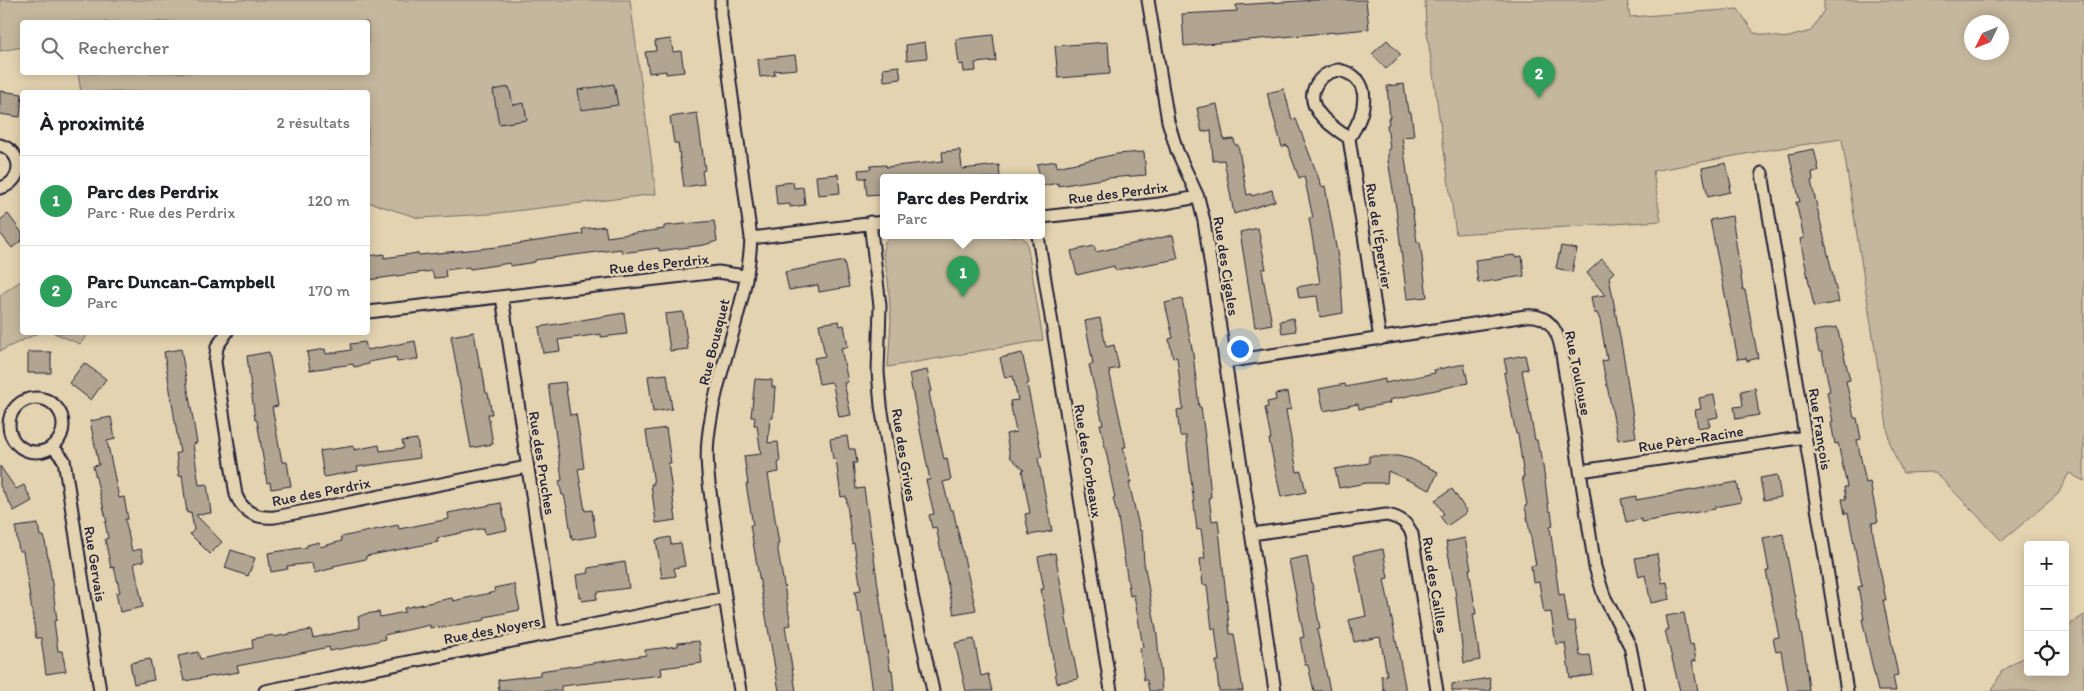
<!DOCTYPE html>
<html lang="fr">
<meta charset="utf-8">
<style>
:root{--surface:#fff;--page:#f6f6f6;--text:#202124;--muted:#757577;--line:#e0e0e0;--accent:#22223b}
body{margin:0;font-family:Itim,sans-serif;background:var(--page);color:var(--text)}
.controls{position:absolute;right:15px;bottom:15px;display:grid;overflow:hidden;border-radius:5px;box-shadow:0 2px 12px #0003}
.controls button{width:45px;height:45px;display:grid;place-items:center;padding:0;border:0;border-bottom:1px solid var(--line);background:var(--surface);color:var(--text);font:25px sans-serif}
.compass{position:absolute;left:1964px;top:15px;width:45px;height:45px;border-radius:50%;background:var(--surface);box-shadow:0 2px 12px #0003;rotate:227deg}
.you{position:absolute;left:1239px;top:348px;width:18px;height:18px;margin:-12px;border:4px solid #fff;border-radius:50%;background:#1a73e8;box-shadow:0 0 0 8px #1a73e833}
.badge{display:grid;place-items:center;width:32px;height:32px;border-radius:50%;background:var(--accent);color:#fff;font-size:16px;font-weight:700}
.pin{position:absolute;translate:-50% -41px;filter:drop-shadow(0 1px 2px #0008)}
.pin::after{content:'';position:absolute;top:26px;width:18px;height:15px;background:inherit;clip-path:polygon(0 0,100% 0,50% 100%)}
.popup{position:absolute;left:880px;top:174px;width:165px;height:65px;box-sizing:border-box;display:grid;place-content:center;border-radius:5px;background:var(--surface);filter:drop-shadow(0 1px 4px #0005);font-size:16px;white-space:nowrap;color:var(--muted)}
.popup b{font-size:19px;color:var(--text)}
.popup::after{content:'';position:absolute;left:50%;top:100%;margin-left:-10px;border:10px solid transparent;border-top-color:var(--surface)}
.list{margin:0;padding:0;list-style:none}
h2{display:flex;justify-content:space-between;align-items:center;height:65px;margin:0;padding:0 20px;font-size:21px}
h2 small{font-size:16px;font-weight:400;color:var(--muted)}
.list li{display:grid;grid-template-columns:32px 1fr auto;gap:15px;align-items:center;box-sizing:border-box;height:90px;padding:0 20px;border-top:1px solid var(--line)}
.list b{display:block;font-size:19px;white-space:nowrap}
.list p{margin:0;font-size:16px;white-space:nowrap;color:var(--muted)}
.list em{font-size:16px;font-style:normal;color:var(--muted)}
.icon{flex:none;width:28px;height:28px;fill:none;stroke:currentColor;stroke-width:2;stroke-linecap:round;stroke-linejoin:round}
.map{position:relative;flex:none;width:2084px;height:691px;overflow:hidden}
.search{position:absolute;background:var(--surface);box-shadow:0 2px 12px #0003;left:20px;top:20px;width:350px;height:55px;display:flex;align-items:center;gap:12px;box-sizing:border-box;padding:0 18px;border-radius:5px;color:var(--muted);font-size:19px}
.panel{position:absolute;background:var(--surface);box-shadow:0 2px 12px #0003;left:20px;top:90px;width:350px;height:245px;border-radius:5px}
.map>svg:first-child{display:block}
.green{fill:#c5b79d;stroke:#746c6c;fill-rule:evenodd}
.building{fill:#b1a591;stroke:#22223b}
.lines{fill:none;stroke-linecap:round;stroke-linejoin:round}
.minor-casing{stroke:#22223b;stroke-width:15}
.minor{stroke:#e4d3b0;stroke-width:11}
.labels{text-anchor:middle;stroke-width:5;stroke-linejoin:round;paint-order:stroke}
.street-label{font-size:15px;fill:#22223b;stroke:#e4d3b0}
</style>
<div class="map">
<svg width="2084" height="691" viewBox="0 0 2084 691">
<rect width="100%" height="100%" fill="#e4d3b0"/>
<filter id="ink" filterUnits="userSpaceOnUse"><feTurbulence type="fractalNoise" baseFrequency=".02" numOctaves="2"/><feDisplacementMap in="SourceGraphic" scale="10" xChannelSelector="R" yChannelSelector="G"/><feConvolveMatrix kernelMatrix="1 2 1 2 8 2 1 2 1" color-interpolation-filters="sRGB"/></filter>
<g filter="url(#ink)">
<path class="green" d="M0 0H630L656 194 490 214 419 218 368 202V92H81L78 73 368 72V22H22V47L0 51Z
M1425 0H1627L1630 17 1738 9 1754 33 1785 38 1811 31 1824 10V0H2084V481L2069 473 2058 494 2002 541 1935 472 1903 473 1890 445 1842 139 1767 150 1653 171 1661 221 1456 234 1426 25ZM2002 22V52H1972V22Z
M890 236H1022L1027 243 1043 340 888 367 891 320 888 279 883 251 885 242Z
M22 280V332L38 333 0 351V295Z
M54 333H89L80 344Z
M2084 615V691H1992L2001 672 2028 654V672H2065V628Z"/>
<path class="building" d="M1316 0H1366L1369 29 1184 46 1182 14 1237 11 1236 5Z
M993 35 996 61 975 63 976 71 964 72 963 64 959 65 956 39Z
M671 39 673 52 681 51 684 72 666 74V71L649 73 645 52 656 51 655 41Z
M1387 40 1401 55 1386 69 1372 54Z
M925 42 927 58 907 60 906 45Z
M1108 42 1110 74 1058 78 1055 46Z
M795 55 797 69 774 71 775 75 760 77 758 59Z
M899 66 901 79 884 81 883 68Z
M614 84 618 105 581 110 578 90Z
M1404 84 1408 112H1411L1414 136 1402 137 1417 242H1420L1427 297 1407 299 1396 208 1388 160V149H1390L1387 125 1389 124 1388 118H1390L1387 86Z
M509 87 513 105 524 103 527 120 499 124 493 90Z
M1284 89 1292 120 1296 119 1322 187 1325 186 1340 269 1343 313 1320 317 1317 296 1299 298 1297 287 1320 283 1309 218H1313L1304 176 1299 178 1287 145 1282 147 1267 93Z
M0 91 22 94 20 117 0 114Z
M1217 104 1224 140 1234 139 1235 145H1238L1247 195 1251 194 1252 196 1272 190 1275 201 1234 214 1224 160 1213 161 1211 130 1202 132 1197 108Z
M697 113 705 170 702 171 704 184 684 187 678 143H674L670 117Z
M1814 149 1819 171 1812 172 1813 180 1811 181 1839 302 1814 307 1800 239 1804 238 1796 202H1800L1789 154Z
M960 150 962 169 999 165 1000 178H884V189H879L880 194 867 195 865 178H867H859L858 170 871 169 870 166 886 165V167L943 161 942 152Z
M1144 152 1146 175 1108 178 1058 186V183L1042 186V178H1040L1037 164 1056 161 1057 167 1117 154Z
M1726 163 1731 186H1729L1730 192 1708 197 1702 168Z
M838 174 840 193 818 195 816 176Z
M793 182 794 188 803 187 805 205 790 207V204L777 205 775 184Z
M8 214 22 233V240L12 248 0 233V220Z
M1732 216 1743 290H1745L1758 358 1747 361 1746 358 1738 359 1710 220Z
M714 221 717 241 704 245 659 251V248L622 253 621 249 535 260V262L510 266V263L470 269 469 267 445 270 446 277 434 278 432 271 368 280V256L384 254V258L418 253 419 255 497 247 583 234 582 229 605 226 607 237 664 229V226Z
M1258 228 1266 269H1262L1264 283 1272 324 1255 327 1240 232Z
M1173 235 1178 259 1115 270 1114 266 1077 275 1071 251 1094 246 1096 252Z
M1561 246 1577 249 1572 272 1556 268Z
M1514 255 1515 257 1522 256 1524 276 1478 283 1475 260Z
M1602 259 1614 272 1609 277 1624 359 1636 437 1618 440 1602 361 1607 360 1600 320 1597 313H1594L1591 297 1605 295 1587 273Z
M844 261 849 287 819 292 818 285 789 290 785 272Z
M1182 299 1193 354 1199 407H1201L1206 445 1211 497H1209L1212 521 1218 520 1230 634H1234L1243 691H1219L1216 661H1219L1215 628 1212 629 1207 585H1203L1200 559 1205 558 1201 529 1197 530 1186 436H1180L1177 410 1183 409 1177 357 1173 358 1169 339 1173 338 1165 303Z
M683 312 688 349 670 351 665 314Z
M624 313 627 334 601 337V334L558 340 560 351 543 353 539 327Z
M1100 318 1106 347 1114 345 1119 368 1109 370 1126 447H1123L1131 482 1129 483 1140 531H1142L1144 563 1157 635 1162 691H1149L1147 680H1144L1140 648 1143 647 1134 595 1130 596 1118 517 1113 498H1115L1109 470H1110L1100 424H1103L1089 365 1093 364 1085 321Z
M1293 318 1296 331 1282 333 1280 321Z
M839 321 840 326 844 325 848 347 841 348 848 382 844 383 851 415 839 417 833 385 831 382 819 384 814 358 825 356 819 324Z
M1837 327 1850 380 1846 381 1854 418H1857L1861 439 1857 440 1866 483 1870 482 1878 522 1872 523 1873 534 1886 600H1883L1898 675 1893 676 1896 691H1878L1862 619H1864L1858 587 1862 586 1855 549 1848 513 1845 514 1842 499H1846L1844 487H1847L1838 443 1835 444 1831 423 1833 422 1827 392 1830 391 1822 352H1819L1814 331Z
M474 332 480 368H482L486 393H488L492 414H488L493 444 471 448 451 336Z
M415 341 418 359 397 362 396 357 369 362V364L354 367 353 364 310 370 307 352 325 349 326 354 351 350 350 344 365 342 367 350Z
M181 349 197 443 193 444 199 485 207 484 211 513 196 515 222 542 210 554 190 534 194 530 191 512 187 513 182 475 179 476 176 453H180L164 352Z
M28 352H51V373H28Z
M269 352 278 406 272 407 282 462H287L291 486 271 489 270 482 267 483 257 420H255L247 356Z
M1022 353 1029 383 1027 384 1042 457 1038 458 1052 531 1029 535 1025 514 1030 513 1022 471 1024 470 1010 457 1006 434 1016 432 1010 401 1018 400 1013 376 1005 378 1000 358Z
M1525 355 1528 369 1522 370 1535 440H1537L1539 452 1541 451 1549 511H1551L1553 526 1550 527 1559 595 1564 594 1568 622 1575 621 1580 656 1590 655 1593 675 1570 678 1565 643 1556 644 1551 612 1544 613 1539 582 1533 583 1531 566 1536 565 1525 506 1527 505 1522 477H1524L1518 434H1516L1504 373 1507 372 1504 359Z
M84 363 106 379 91 400 69 383Z
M1464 364 1468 383 1389 400 1390 403 1359 409 1358 404 1324 411 1319 389 1345 384 1346 387 1385 379V383L1435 373 1434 370Z
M927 370 932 391H929L930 398 944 459 947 458 951 480 943 482 950 510H953L976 610 954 614 936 527 932 528 929 515 934 514 926 480H930L909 374Z
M667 374 672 409 653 412 648 376Z
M755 379 772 380V387H775L773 418H770L768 443 778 442 780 462 778 463 779 472 768 474 779 544 777 545 791 625 785 626 796 691H779L750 525H753L746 484H748L744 456 761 454 757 425H754L755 417H751Z
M565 382 570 415 576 414 580 438 584 468 578 469 585 511 592 510 596 536 572 540 567 508 564 495H562L559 481 562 480 559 457 548 384Z
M1755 388 1759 415 1736 419 1734 407 1743 406 1741 391Z
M1288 392 1291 409 1286 410 1288 422 1297 472 1301 471 1306 492 1281 497 1269 439H1271L1265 408 1268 407 1267 402 1276 400 1275 394Z
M1714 395 1718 417 1708 419 1710 426 1698 428 1695 410 1701 409 1699 398Z
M111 417 115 439 107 441 119 498 124 497 128 519H125L132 551 141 549 144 561 134 563 143 607 120 612 116 593 120 592 114 567 111 568 105 539 108 538 105 522H107L93 466 99 465 90 421Z
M666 428 671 463H668L676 520 656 523 651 484H654L646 431Z
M847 436 849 449H855L857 463H853L856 489 864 488 890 670H892L894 691H873L861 612H858L855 591 861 590 854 543 852 544 846 496 841 497 836 459H833L830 439Z
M417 439 420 458 357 467 358 471 324 477 320 451 354 446V450L379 445 380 451 404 448 402 441Z
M1369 456H1398L1411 459 1438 472 1430 490 1388 471 1387 483H1366L1339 488 1335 469 1369 463Z
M0 466 16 489 24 485 32 501 14 511 0 486Z
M1777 475 1781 497 1764 500 1760 478Z
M1737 482 1741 502 1715 507V509L1642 522 1641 519 1626 522 1621 499 1636 496V500Z
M1452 489 1467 512 1447 526 1440 516 1444 514 1435 500Z
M501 503 507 530 485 534 484 528 437 538 438 542 366 556V559L333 566 334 568 314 573 312 563 287 566 288 569 271 572 268 553 307 547V545L319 542 320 547 342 541 341 537 398 525 399 529 449 519 448 513Z
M38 524 40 536H44L50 569 57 620 54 621 58 651H62L66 671 46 674 41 638H36L23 551H19L16 532V527Z
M1783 534 1805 654 1809 691H1788L1781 651 1776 652 1773 638 1779 637 1766 571H1769L1763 538Z
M670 537 671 544 681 543 685 566 674 568 676 576 662 578 656 540Z
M1465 538 1471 569H1469L1476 614H1473L1480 660 1464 663 1455 590 1446 542Z
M1383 549 1388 578 1384 579 1406 691H1384L1381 676 1387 675 1380 637 1354 642 1349 620 1366 616 1354 555Z
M231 550 255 558 248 576 225 568Z
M1055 553 1066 613 1065 614 1078 679 1057 683 1041 589H1044L1038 557Z
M1657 554 1662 583 1667 582 1670 599 1651 603 1645 575 1639 577 1635 558Z
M1307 556 1320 629 1317 630 1330 691H1314L1308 665H1305L1300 638 1304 637 1289 560Z
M625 562 629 588 598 592 596 594 597 599 582 601 581 597H579L576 575 589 573 588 568Z
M514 584 520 610 485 617V620L439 628 438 626 430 628V625L384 635 385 639 356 646 330 651 329 647 278 658 237 666 239 672 184 681 178 656 198 652 200 659 253 648 252 639 273 635 274 637 311 630 313 638 360 628 358 617 365 614 379 612 380 617 405 612 404 608 452 598 453 601 495 592 494 588Z
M1684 613 1690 645 1693 644 1696 661H1692L1698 691H1680L1665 630H1669L1666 616Z
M974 639 981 676 988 674 992 691H966L955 643Z
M699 641 702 663 661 668 662 675 561 686V691H499L498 680 540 675V671L646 655 645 650 678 646V643Z
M150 659 154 680 134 684 130 663Z
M1490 678 1491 691H1452V684Z"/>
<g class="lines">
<defs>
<path id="minor" d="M721 0V15L751 238C748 307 715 371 708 439 705 467 711 497 715 526 722 581 731 636 740 691
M1148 0 1168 121 1177 151 1198 197 1204 221 1275 691
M1338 70C1376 77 1365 115 1349 138 1338 131 1326 123 1318 112 1305 93 1318 74 1338 70Z
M1349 138 1380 339
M0 145C24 152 24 182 0 188
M1762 173 1847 691
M1042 217 1159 204 1198 197
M870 222 880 306 878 372 881 406 912 595 933 691
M1038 236 1111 691
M751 238 884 222
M502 297 553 633
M368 312 718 272 745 276
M227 332 217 347 215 362 236 495C243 512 257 519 275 517L527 467
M1225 362 1526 316C1548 314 1557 329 1561 348L1595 567 1604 596 1630 646 1639 691
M9 425a27 27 0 1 1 54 0a27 27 0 1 1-54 0Z
M52 446 64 460 100 691
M1581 471 1806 437
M1252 534 1386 515C1399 517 1407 522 1412 534L1437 691
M265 691 725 598"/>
</defs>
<use href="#minor" class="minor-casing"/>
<use href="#minor" class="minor"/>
</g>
</g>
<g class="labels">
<g class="street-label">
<text transform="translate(1118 193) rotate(-7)" y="5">Rue des Perdrix</text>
<text transform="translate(1379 236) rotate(81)" y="5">Rue de l'Épervier</text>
<text transform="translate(659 264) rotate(-6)" y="5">Rue des Perdrix</text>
<text transform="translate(1226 266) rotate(81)" y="5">Rue des Cigales</text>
<text transform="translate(714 342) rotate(-76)" y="5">Rue Bousquet</text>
<text transform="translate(1578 373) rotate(79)" y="5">Rue Toulouse</text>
<text transform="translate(1820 429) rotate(81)" y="5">Rue François</text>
<text transform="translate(1691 439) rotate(-9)" y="5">Rue Père-Racine</text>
<text transform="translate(904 455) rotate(81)" y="5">Rue des Grives</text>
<text transform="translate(1088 461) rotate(81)" y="5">Rue des Corbeaux</text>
<text transform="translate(542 463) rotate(81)" y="5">Rue des Pruches</text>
<text transform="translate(321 492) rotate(-11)" y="5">Rue des Perdrix</text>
<text transform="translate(95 564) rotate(81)" y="5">Rue Gervais</text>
<text transform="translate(1435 585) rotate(81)" y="5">Rue des Cailles</text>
<text transform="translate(492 630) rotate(-11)" y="5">Rue des Noyers</text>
</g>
</g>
</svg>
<div class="controls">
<button>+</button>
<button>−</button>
<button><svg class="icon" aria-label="locate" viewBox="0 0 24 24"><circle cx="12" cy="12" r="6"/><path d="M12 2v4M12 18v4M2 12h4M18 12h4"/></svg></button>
</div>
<svg class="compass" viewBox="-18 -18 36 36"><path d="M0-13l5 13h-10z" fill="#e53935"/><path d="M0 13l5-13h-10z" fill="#757577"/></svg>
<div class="you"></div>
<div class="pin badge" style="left:963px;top:297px;background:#2e9e5b">1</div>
<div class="popup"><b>Parc des Perdrix</b>Parc</div>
<div class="pin badge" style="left:1539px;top:98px;background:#2e9e5b">2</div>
<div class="search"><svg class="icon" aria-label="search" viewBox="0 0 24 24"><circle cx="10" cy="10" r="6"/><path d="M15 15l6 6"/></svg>Rechercher</div>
<section class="panel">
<h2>À proximité<small>2 résultats</small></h2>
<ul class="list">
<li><span class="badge" style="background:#2e9e5b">1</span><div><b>Parc des Perdrix</b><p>Parc · Rue des Perdrix</p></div><em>120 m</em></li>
<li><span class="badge" style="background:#2e9e5b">2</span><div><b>Parc Duncan-Campbell</b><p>Parc</p></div><em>170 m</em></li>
</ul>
</section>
</div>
